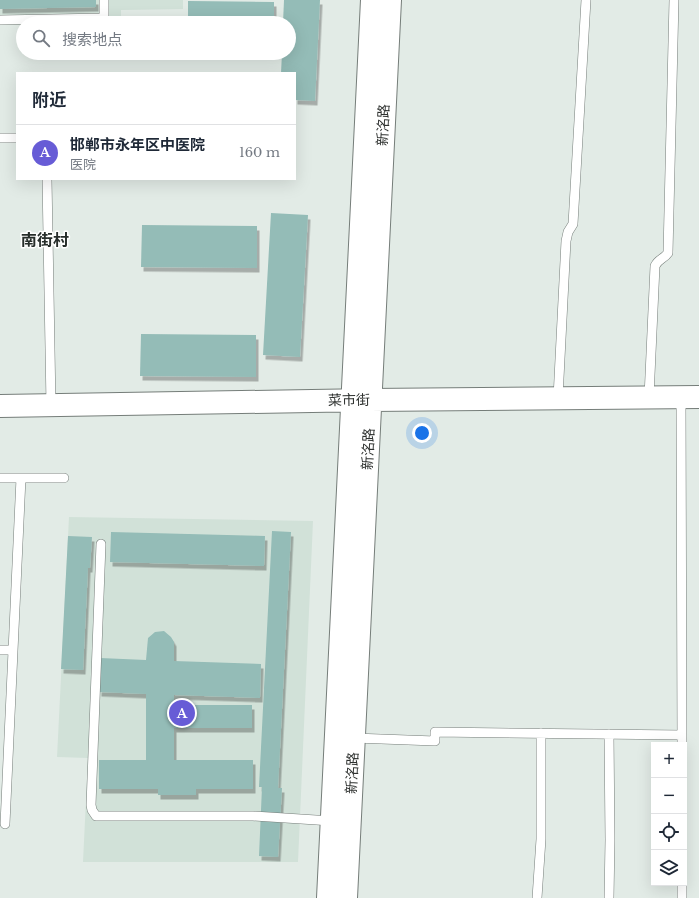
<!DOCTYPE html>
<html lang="zh">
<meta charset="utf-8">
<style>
:root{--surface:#fff;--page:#f2f2f3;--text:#1f2937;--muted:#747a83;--line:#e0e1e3;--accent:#675cd6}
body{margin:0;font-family:"Libre Baskerville","Noto Sans SC",serif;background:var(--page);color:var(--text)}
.controls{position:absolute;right:12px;bottom:12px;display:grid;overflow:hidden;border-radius:0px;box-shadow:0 4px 16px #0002}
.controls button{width:36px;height:36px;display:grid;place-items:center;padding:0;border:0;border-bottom:1px solid var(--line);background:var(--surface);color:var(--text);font:20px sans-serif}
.you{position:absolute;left:422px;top:433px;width:14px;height:14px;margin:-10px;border:3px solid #fff;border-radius:50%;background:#1a73e8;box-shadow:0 0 0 6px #1a73e833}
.badge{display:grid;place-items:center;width:26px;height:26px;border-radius:50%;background:var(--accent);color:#fff;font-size:13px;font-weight:700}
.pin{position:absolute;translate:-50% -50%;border:2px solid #fff;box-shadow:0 1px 4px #0006}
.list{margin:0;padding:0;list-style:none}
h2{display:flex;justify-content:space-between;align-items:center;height:52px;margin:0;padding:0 16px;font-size:17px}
h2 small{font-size:13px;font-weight:400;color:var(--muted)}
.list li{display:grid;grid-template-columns:26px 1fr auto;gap:12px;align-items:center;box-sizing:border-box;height:56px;padding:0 16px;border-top:1px solid var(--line)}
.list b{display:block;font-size:15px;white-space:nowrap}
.list p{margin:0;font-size:13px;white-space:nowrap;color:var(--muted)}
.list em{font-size:13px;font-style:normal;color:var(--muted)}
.icon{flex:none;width:22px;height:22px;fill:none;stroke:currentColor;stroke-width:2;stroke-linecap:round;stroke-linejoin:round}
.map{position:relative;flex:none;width:699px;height:898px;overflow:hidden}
.search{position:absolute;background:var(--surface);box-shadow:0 4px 16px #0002;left:16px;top:16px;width:280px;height:44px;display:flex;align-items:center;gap:10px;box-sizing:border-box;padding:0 14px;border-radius:22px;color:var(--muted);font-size:15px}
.panel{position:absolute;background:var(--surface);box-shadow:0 4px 16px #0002;left:16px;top:72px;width:280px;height:108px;border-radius:0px}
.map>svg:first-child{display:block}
.built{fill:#d1e1d8}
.building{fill:#94bcb7;filter:url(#shadow)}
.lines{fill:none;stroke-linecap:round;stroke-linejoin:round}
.lane-casing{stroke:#757d79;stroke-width:10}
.secondary-casing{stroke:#757d79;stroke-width:24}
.lane{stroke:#fff;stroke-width:9}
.secondary{stroke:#fff;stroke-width:22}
.labels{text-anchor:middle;stroke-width:3;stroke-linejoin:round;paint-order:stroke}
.street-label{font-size:14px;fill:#2f3230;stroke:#fff}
.quarter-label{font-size:16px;font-weight:bold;fill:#272e2b;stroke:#fff}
</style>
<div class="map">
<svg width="699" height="898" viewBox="0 0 699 898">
<defs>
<filter id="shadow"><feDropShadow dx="2.5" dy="4.5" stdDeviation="0" flood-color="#0004"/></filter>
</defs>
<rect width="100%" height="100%" fill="#e2ebe6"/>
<path class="built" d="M0 0H183V9L121 10V23H23V25H0Z
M69 517 313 521 298 862H83L88 758 57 757Z"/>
<path class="building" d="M0 0H96V7L0 9Z
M284 0H320L315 101 295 100V73H281L282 53H289V23H283Z
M188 1 274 2V23H188Z
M271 213 308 215 300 357 263 355Z
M142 225 257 226V268L141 267Z
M141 334 256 335V377L140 376Z
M272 531 291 532 278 788H282L278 857 259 856 262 787H259Z
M111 532 265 536 264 566 110 562Z
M68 536 92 537 90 568H88L83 670 61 669Z
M164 631 171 637 174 642V661L261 664 260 698 174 695V705H252V728H174V760H253V789H196V795H158V789H99V760H146V694L99 692 100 658 146 660 148 638 155 632Z"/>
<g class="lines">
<defs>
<path id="lane" d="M0 20 104 18V0
M0 138H17
M47 179 51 405
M649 397 655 266C658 259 664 259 668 253L674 0
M681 397 682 745
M558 398 566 241 568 232 573 224 586 0
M0 478H64
M101 544 91 805 92 810 96 816H253L332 821
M0 650H12
M354 738 435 741V732L682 735
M5 824 21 478
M682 883V898
M537 898 541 839V733
M609 898 610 840 609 734"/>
<path id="secondary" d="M0 406 370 400 699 397
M328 898 372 0
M346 898 390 0"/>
</defs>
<use href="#lane" class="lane-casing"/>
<use href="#secondary" class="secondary-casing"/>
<use href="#lane" class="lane"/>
<use href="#secondary" class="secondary"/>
</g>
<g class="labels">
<g class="street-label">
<text transform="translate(383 125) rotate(-87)" y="5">新洺路</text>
<text transform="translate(349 400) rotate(-1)" y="5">菜市街</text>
<text transform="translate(368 449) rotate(-87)" y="5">新洺路</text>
<text transform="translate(352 773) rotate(-87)" y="5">新洺路</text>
</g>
<g class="quarter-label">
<text x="45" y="246">南街村</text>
</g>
</g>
</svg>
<div class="controls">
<button>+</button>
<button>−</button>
<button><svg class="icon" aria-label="locate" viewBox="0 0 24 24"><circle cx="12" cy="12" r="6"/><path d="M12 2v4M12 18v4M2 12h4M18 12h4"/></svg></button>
<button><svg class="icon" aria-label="layers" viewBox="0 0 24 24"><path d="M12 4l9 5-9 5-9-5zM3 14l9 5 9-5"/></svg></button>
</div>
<div class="you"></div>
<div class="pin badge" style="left:182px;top:713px">A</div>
<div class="search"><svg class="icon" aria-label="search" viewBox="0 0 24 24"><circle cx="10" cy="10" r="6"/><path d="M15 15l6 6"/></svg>搜索地点</div>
<section class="panel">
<h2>附近<small></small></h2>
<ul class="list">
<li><span class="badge">A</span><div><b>邯郸市永年区中医院</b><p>医院</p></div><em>160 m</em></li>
</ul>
</section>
</div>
